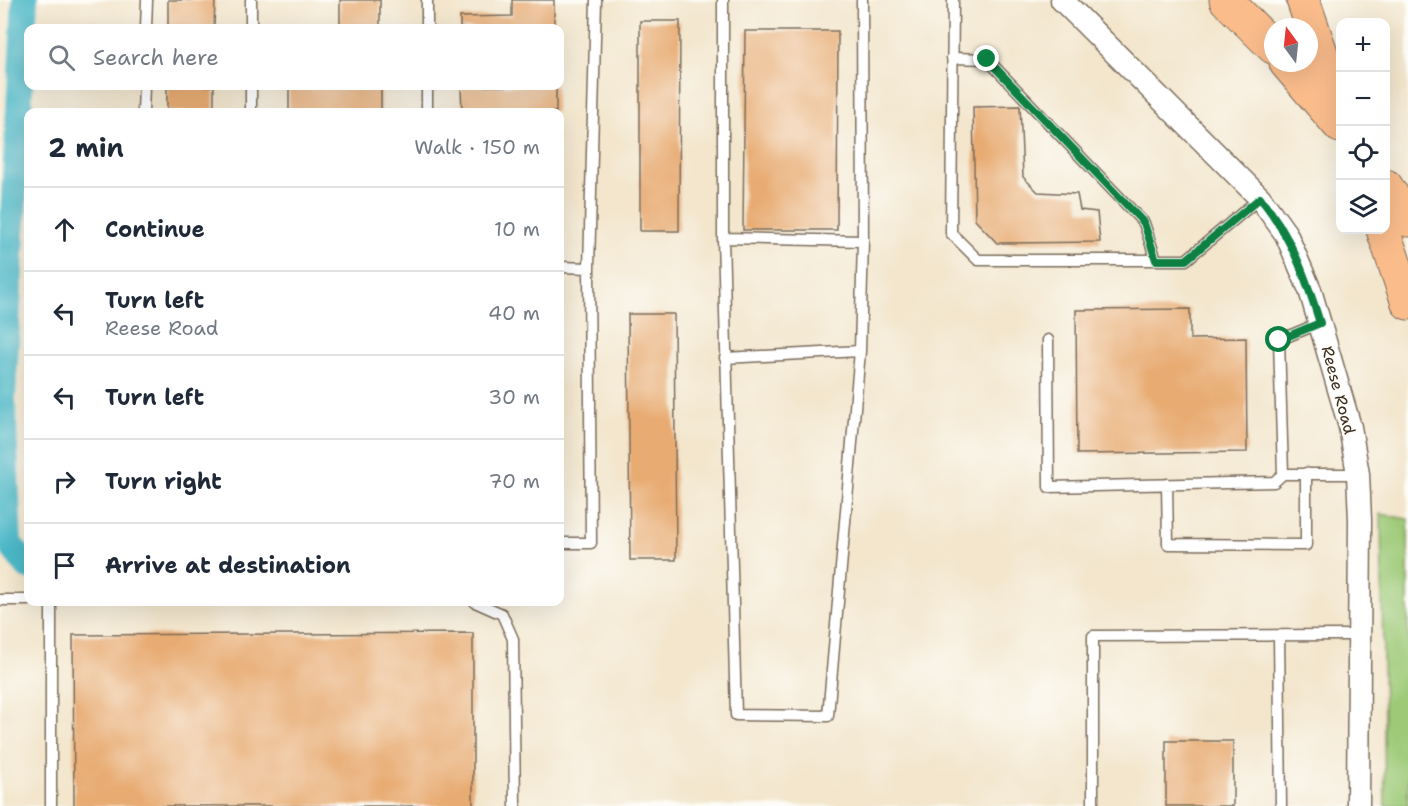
<!DOCTYPE html>
<meta charset="utf-8">
<style>
:root{--surface:#fff;--page:#f2f2f3;--text:#1f2937;--muted:#747a83;--line:#e0e1e3}
body{margin:0;font-family:"Shantell Sans",sans-serif;background:var(--page);color:var(--text)}
.controls{position:absolute;right:18px;top:18px;display:grid;overflow:hidden;border-radius:12px;box-shadow:0 6px 24px #0002}
.controls button{width:54px;height:54px;display:grid;place-items:center;padding:0;border:0;border-bottom:2px solid var(--line);background:var(--surface);color:var(--text);font:30px sans-serif}
.compass{position:absolute;left:1264px;top:18px;width:54px;height:54px;border-radius:50%;background:var(--surface);box-shadow:0 6px 24px #0002;rotate:345deg}
.stop{position:absolute;width:18px;height:18px;margin:-14px;border:4px solid #0b8043;border-radius:50%;background:#fff}
.stop.end{background:#0b8043;border-color:#fff;box-shadow:0 2px 6px #0008}
.list{margin:0;padding:0;list-style:none}
h2{display:flex;justify-content:space-between;align-items:center;height:78px;margin:0;padding:0 24px;font-size:26px}
h2 small{font-size:20px;font-weight:400;color:var(--muted)}
.list li{display:grid;grid-template-columns:39px 1fr auto;gap:18px;align-items:center;box-sizing:border-box;height:84px;padding:0 24px;border-top:2px solid var(--line)}
.list b{display:block;font-size:22px;white-space:nowrap}
.list p{margin:0;font-size:20px;white-space:nowrap;color:var(--muted)}
.list em{font-size:20px;font-style:normal;color:var(--muted)}
.icon{flex:none;width:33px;height:33px;fill:none;stroke:currentColor;stroke-width:2;stroke-linecap:round;stroke-linejoin:round}
.map{position:relative;flex:none;width:1408px;height:806px;overflow:hidden}
.search{position:absolute;background:var(--surface);box-shadow:0 6px 24px #0002;left:24px;top:24px;width:540px;height:66px;display:flex;align-items:center;gap:15px;box-sizing:border-box;padding:0 21px;border-radius:12px;color:var(--muted);font-size:22px}
.panel{position:absolute;background:var(--surface);box-shadow:0 6px 24px #0002;left:24px;top:108px;width:540px;height:498px;border-radius:12px}
.map>svg:first-child{display:block}
.green{fill:#9eca78;stroke:#6c7a4b;stroke-width:1.5}
.lines{fill:none;stroke-linecap:round;stroke-linejoin:round}
.canal{stroke:#4bb8c7;stroke-width:26}
.building{fill:#e8ac73}
.service-casing{stroke:#7b6c5b;stroke-width:13}
.minor-casing{stroke:#7b6c5b;stroke-width:25}
.motorway-casing{stroke:#7b6c5b;stroke-width:35}
.service{stroke:#fff;stroke-width:10}
.minor{stroke:#fff;stroke-width:22}
.motorway{stroke:#fabc8b;stroke-width:33}
.route{stroke:#0b8043;stroke-width:8}
.labels{text-anchor:middle;stroke-width:4.5;stroke-linejoin:round;paint-order:stroke}
.street-label{font-size:16px;fill:#3b2a1e;stroke:#fdfcf7}
</style>
<div class="map">
<svg width="1408" height="806" viewBox="0 0 1408 806">
<rect width="100%" height="100%" fill="#fdfcf7"/>
<filter id="ink" filterUnits="userSpaceOnUse"><feTurbulence type="fractalNoise" baseFrequency=".0167" numOctaves="2"/><feDisplacementMap in="SourceGraphic" scale="12" xChannelSelector="R" yChannelSelector="G"/><feConvolveMatrix kernelMatrix="1 2 1 2 8 2 1 2 1" color-interpolation-filters="sRGB"/></filter>
<filter id="wash" filterUnits="userSpaceOnUse"><feTurbulence type="fractalNoise" baseFrequency=".008" numOctaves="4" result="noise"/><feDisplacementMap in="SourceGraphic" scale="24" xChannelSelector="R" yChannelSelector="G"/><feGaussianBlur stdDeviation="1.35" result="paint"/><feColorMatrix in="noise" values="0 0 0 0 0 0 0 0 0 0 0 0 0 0 0 0 0 1.4 0 .05"/><feComposite in="paint" operator="in"/></filter>
<g filter="url(#wash)">
<rect width="100%" height="100%" fill="#f3e6cd"/>
<path class="green" d="M1381 514 1408 519V806H1385Z"/>
<g class="lines">
<path class="canal" d="M25 0 3 398 9 543 28 567"/>
</g>
<g id="blocks">
<path class="building" d="M168 0H215L214 28H168Z
M340 0H380V28H288V26L340 25Z
M512 0H554V28H460V17L512 16Z
M640 21H680L679 231H640Z
M745 31H838L837 230H743Z
M167 86H214V112H167Z
M289 86H381V112H289Z
M461 86H556V112H462Z
M1020 106 1023 177 1038 192 1077 194 1080 210 1097 212 1100 242 997 243 975 220 973 107Z
M1190 309V339L1246 338 1247 452 1077 454 1076 310Z
M628 314H674L676 560H630Z
M473 633V806H74L73 635Z
M1166 741H1233V806H1166Z"/>
</g>
</g>
<g filter="url(#ink)">
<use href="#blocks" fill-opacity="0" stroke="#7b6c5b" stroke-width="1.5"/>
<g class="lines">
<defs>
<path id="service" d="M427 0V28
M723 0V238L863 241 862 0
M953 0 951 233 978 260H1186L1260 198
M146 28 147 0
M251 28V0
M952 58 987 59 1144 223 1156 260
M427 86V112
M143 112 144 86
M251 112V86
M723 238 736 715 828 716 860 351 863 241
M560 267 589 268 596 0
M1048 340 1049 487 1274 482 1283 474 1279 340 1320 323
M725 358 860 351
M1283 474H1358
M1167 484 1168 544 1306 545V473
M560 543H591L589 268
M0 600H28
M475 602 502 614 513 639 515 806
M1279 636 1281 806
M51 806V602
M1093 806V636L1359 635"/>
<path id="minor" d="M1062 0 1260 198 1286 234 1310 290 1350 427 1358 474 1360 520 1358 806"/>
<path id="motorway" d="M1226 0 1273 47
M1303 0 1340 108
M1286 63 1340 126
M1386 186 1408 220
M1383 230 1408 303"/>
</defs>
<use href="#service" class="service-casing"/>
<use href="#minor" class="minor-casing"/>
<use href="#motorway" class="motorway-casing"/>
<use href="#service" class="service"/>
<use href="#minor" class="minor"/>
<use href="#motorway" class="motorway"/>
</g>
</g>
<g class="lines" filter="url(#ink)">
<path class="route" d="M987 59 1144 223 1156 260H1186L1260 198C1291 235 1306 278 1320 323L1279 340"/>
</g>
<g class="labels">
<g class="street-label">
<text transform="translate(1339 390) rotate(75)" y="6">Reese Road</text>
</g>
</g>
</svg>
<div class="controls">
<button>+</button>
<button>−</button>
<button><svg class="icon" aria-label="locate" viewBox="0 0 24 24"><circle cx="12" cy="12" r="6"/><path d="M12 2v4M12 18v4M2 12h4M18 12h4"/></svg></button>
<button><svg class="icon" aria-label="layers" viewBox="0 0 24 24"><path d="M12 4l9 5-9 5-9-5zM3 14l9 5 9-5"/></svg></button>
</div>
<svg class="compass" viewBox="-18 -18 36 36"><path d="M0-13l5 13h-10z" fill="#e53935"/><path d="M0 13l5-13h-10z" fill="#747a83"/></svg>
<div class="stop" style="left:1279px;top:340px"></div>
<div class="stop end" style="left:987px;top:59px"></div>
<div class="search"><svg class="icon" aria-label="search" viewBox="0 0 24 24"><circle cx="10" cy="10" r="6"/><path d="M15 15l6 6"/></svg>Search here</div>
<section class="panel">
<h2>2 min<small>Walk · 150 m</small></h2>
<ul class="list">
<li><svg class="icon" aria-label="ahead" viewBox="0 0 24 24"><path d="M12 20V5M6 11l6-6 6 6"/></svg><div><b>Continue</b></div><em>10 m</em></li>
<li><svg class="icon" aria-label="left" viewBox="0 0 24 24"><path d="M17 20v-9H6M10 6l-5 5 5 5"/></svg><div><b>Turn left</b><p>Reese Road</p></div><em>40 m</em></li>
<li><svg class="icon" aria-label="left" viewBox="0 0 24 24"><path d="M17 20v-9H6M10 6l-5 5 5 5"/></svg><div><b>Turn left</b></div><em>30 m</em></li>
<li><svg class="icon" aria-label="right" viewBox="0 0 24 24"><path d="M7 20v-9h11M14 6l5 5-5 5"/></svg><div><b>Turn right</b></div><em>70 m</em></li>
<li><svg class="icon" aria-label="arrive" viewBox="0 0 24 24"><path d="M6 21V4h12l-3 4 3 4H6"/></svg><div><b>Arrive at destination</b></div></li>
</ul>
</section>
</div>
